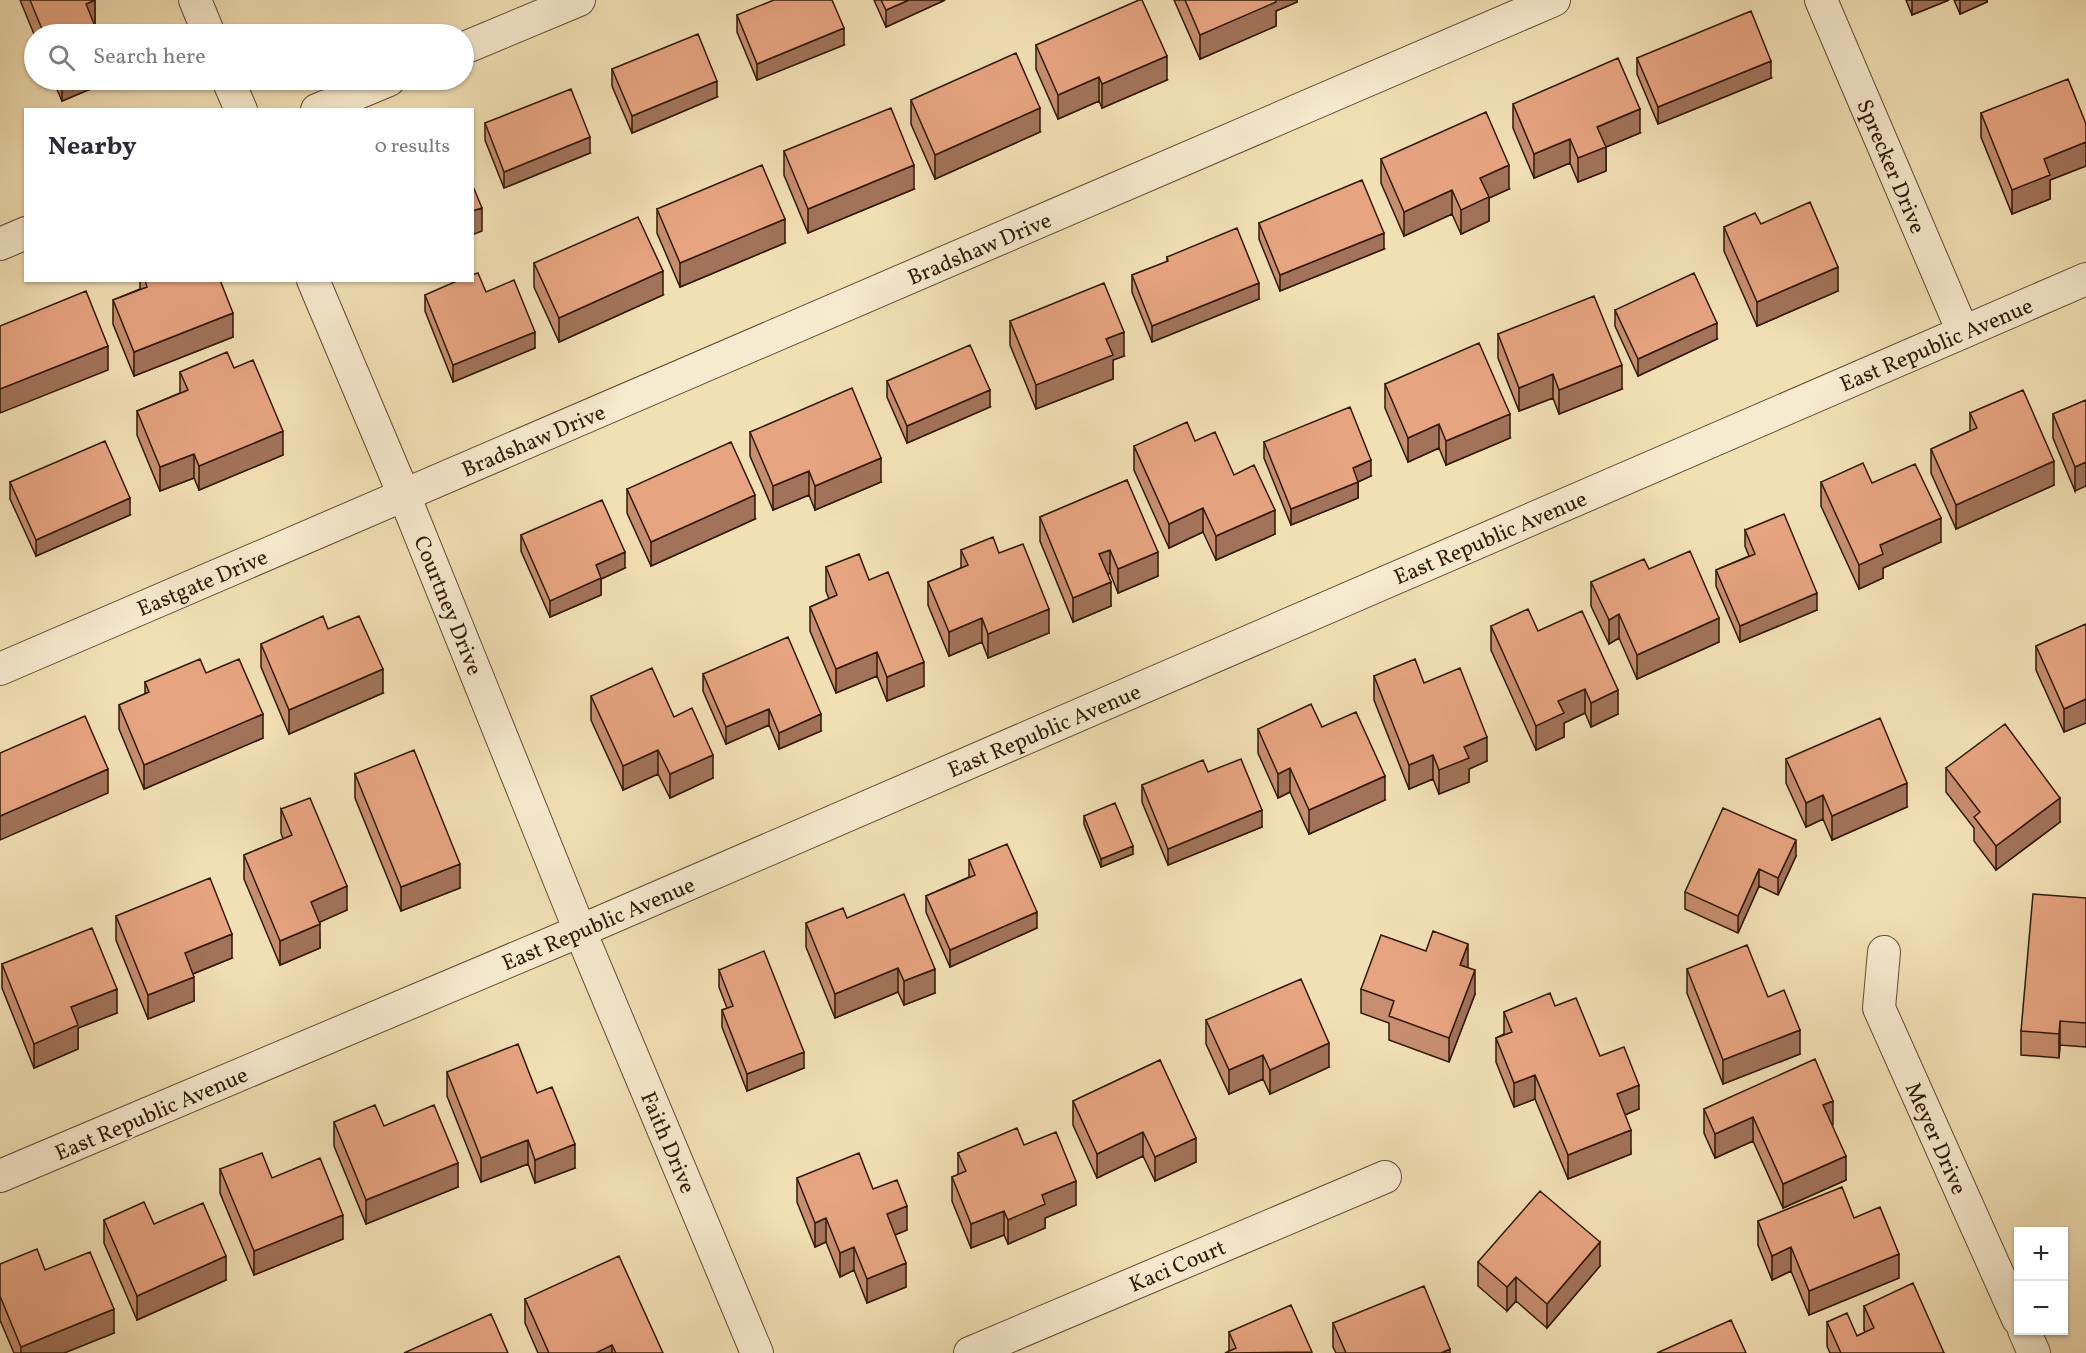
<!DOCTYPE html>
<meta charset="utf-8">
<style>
:root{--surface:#fff;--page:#f7f7f7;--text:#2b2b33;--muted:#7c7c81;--line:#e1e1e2}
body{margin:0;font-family:Vollkorn,serif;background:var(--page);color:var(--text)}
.controls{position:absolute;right:18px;bottom:18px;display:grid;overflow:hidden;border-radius:0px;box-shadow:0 2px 4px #0004}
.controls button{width:54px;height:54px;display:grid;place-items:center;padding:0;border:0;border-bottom:2px solid var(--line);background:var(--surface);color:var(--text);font:30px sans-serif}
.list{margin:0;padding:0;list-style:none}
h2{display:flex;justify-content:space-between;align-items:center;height:78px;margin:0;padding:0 24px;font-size:26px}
h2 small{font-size:20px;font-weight:400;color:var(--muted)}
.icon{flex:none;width:33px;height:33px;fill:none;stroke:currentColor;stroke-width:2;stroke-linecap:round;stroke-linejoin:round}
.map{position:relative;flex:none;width:2086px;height:1353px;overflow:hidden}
.search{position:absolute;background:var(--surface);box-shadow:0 2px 4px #0004;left:24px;top:24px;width:450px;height:66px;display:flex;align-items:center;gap:15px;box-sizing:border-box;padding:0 21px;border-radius:33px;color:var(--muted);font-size:22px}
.panel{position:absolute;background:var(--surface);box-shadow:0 2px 4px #0004;left:24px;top:108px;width:450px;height:174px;border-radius:0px}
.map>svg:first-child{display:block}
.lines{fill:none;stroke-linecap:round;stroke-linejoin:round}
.street-casing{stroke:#614b30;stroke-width:34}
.street{stroke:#f7ebcf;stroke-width:32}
.wall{fill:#c78d6f;stroke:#311904;stroke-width:1.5}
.shaded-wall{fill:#a2735a;stroke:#311904;stroke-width:1.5}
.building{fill:#e7a481;stroke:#311904;stroke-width:1.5}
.labels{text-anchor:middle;stroke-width:4.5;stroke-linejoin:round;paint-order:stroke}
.street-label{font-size:22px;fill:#311904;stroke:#f7ebcf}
</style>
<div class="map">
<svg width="2086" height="1353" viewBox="0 0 2086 1353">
<rect width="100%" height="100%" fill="#f2e0b5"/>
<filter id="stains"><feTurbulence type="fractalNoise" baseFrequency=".00333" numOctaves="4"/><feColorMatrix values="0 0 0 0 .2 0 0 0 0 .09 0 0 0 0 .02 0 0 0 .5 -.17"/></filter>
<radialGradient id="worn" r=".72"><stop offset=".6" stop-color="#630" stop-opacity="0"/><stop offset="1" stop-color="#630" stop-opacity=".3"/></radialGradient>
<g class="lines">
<defs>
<path id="street" d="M195 0 209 34
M1821 0 1963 332
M464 48 579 0
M228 80 241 110
M317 110 389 80
M0 244 26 233
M313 280 404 495 580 931 757 1353
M0 669 1554 0
M1884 952 1879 1008 2018 1319
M0 1176 580 931 2086 279
M2024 1330 2034 1353
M970 1353 1385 1177"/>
</defs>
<use href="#street" class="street-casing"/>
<use href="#street" class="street"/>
</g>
<path class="wall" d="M20 0H95V24L94 25 98 34H34Z
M874 0H945L886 27Z
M1174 0H1297V2L1276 11V26L1200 59Z
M1906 0H1949L1912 15Z
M1954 0H1987V2L1960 14Z
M737 15 844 45 757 80 737 32Z
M1036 45 1167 80 1102 108 1099 101 1058 119 1036 69Z
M1637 58 1771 78 1658 124 1637 74Z
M612 69 717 97 632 133 612 86Z
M53 80H107V82L62 101Z
M911 100 1040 132 935 179 911 124Z
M1513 104 1640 133 1606 147V171L1578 182 1570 163 1534 178 1513 128Z
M1981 113 2086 124V166L2050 180V199L2012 214 1981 137Z
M485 123 590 153 504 188 485 140Z
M784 151 914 189 808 233 784 175Z
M1381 159 1509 189 1489 198V221L1461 234 1452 214 1404 236 1381 183Z
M657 209 785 243 680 287 657 233Z
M1259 223 1384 249 1280 291 1259 239Z
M1724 227 1838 291 1757 326 1724 251Z
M1167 257 1259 299 1152 342 1132 292V275L1167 262Z
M534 263 663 295 559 342 534 287Z
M140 280H220L233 337 134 376 113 324V300L140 289Z
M486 292 535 348 453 382 425 311V295Z
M1615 310 1717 339 1638 376 1615 326Z
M1010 321 1124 356 1113 360V379L1036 409 1010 345Z
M1498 334 1622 389 1559 414 1553 398 1519 411 1498 358Z
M234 368 283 455 199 490 194 478 160 491 137 435V411L180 393V372Z
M887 381 990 407 907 443 887 397Z
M1385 384 1510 438 1446 465 1439 448 1408 462 1385 408Z
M2086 400 2075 491 2053 438V414Z
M1970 413 2054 485 1956 529 1931 473V449L1970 431Z
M750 432 881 482 815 510 809 495 773 510 750 456Z
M1195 441 1234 475 1275 534 1216 560 1203 532 1169 548 1134 470V446Z
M1264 442 1371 476 1358 482V498L1291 525 1264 458Z
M1127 480 1158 576 1118 593 1110 573 1107 575 1111 606 1073 622 1040 541V517Z
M10 482 130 515 36 556 10 499Z
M1821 482 1872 483 1941 542 1883 568V578L1859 589 1821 506Z
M627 489 755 519 651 566 627 513Z
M1745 530 1817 610 1740 642 1716 586V570L1749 556 1745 546Z
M521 535 625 568 601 579V595L550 617 521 551Z
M961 550 999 553 1049 633 988 658 982 642 949 656 928 605V582L961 568Z
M826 567 869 580 924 686 887 701 877 676 836 693 810 631V607L829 599 826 591Z
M1649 569 1719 642 1637 679 1619 638 1609 644 1591 606V582Z
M2086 624V723L2064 732 2036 670V646Z
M1491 626 1538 631 1618 714 1591 727 1585 713 1564 723V737L1536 750 1491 650Z
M261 644 383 693 289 734 261 667Z
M206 673 263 738 144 789 119 729V705L145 694V682Z
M703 674 821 731 779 749 769 725 726 744 703 691Z
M1374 676 1424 683 1487 761 1469 769V782L1439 794 1433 779 1409 789 1374 700Z
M591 696 674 717 713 778 670 798 658 774 623 790 591 720Z
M1258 729 1385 800 1309 834 1290 792 1278 798 1258 753Z
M1786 759 1907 807 1832 840 1823 819 1806 827 1786 783Z
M1946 768 2060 822 1996 870 1974 841V828L1946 792Z
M1208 772 1262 827 1168 865 1142 802V785Z
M355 774 460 888 401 911 355 798Z
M281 809 347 910 319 922 320 948 280 965 244 879V855L283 839 281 833Z
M1084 816 1133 854 1101 867 1084 824Z
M1796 856 1778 895 1759 886 1738 933 1685 909V892Z
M969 860 1037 928 950 967 926 912V896L969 877Z
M2086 898V1047L2060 1045 2059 1058 2021 1055V1031Z
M116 916 232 958 193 974 194 1001 148 1019 116 940Z
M847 918 935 993 904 1005 898 992 835 1018 806 947V923Z
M2 964 117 1013 78 1028V1049L34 1068 2 988Z
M1468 968 1475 994 1449 1062 1389 1040V1023L1361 1013V989Z
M1687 969 1768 997 1800 1054 1723 1084 1687 993Z
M719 970 804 1068 747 1091 722 1027V1010L727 1008 719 987Z
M1555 1006 1600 1056 1639 1109 1625 1115 1631 1154 1568 1179 1535 1099 1514 1107 1496 1062V1038L1504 1034V1012Z
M1206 1020 1329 1067 1270 1094 1263 1079 1229 1094 1206 1044Z
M1160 1060 1196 1162 1155 1181 1143 1156 1097 1178 1073 1125V1101Z
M447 1072 575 1168 535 1183 528 1164 481 1182 447 1096Z
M1704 1109 1833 1125H1832L1846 1180 1783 1208 1753 1141 1715 1158 1704 1133Z
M334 1122 384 1126 458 1187 366 1224 334 1146Z
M1024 1145 1076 1205 1045 1218V1228L1008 1244 1004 1235 971 1248 952 1201V1177L958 1175V1153Z
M220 1169 272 1178 343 1239 254 1275 220 1193Z
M797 1178 873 1189 907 1230 895 1235 906 1287 867 1303 854 1270 840 1277 826 1242 815 1247 797 1202Z
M1854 1218 1899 1278 1809 1315 1791 1271 1772 1280 1758 1245V1221Z
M104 1220 154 1224 226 1280 137 1320 104 1243Z
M1478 1262 1600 1266 1547 1328 1516 1301 1507 1311 1478 1286Z
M0 1264 45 1270 114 1333 64 1353H14L0 1320Z
M525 1299 663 1353H538L525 1323Z
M1864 1306 1944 1353H1830L1827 1346V1322L1857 1336 1865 1332 1864 1330Z
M1333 1323 1450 1353H1336L1333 1347Z
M1229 1332 1312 1353 1229 1351Z"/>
<path class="shaded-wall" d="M95 0V24L86 28V4Z
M909 0H945L886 27V10Z
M1271 0H1297V2L1276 11V26L1200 59V35Z
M1912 0H1949L1912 15Z
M1960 0H1987V2L1960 14Z
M844 28V45L757 80V64Z
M1167 56V80L1102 108V84Z
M1771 61V78L1658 124V107Z
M1099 77V101L1058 119V95Z
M62 80H107V82L62 101Z
M717 81V97L632 133V116Z
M1040 108V132L935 179V155Z
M1640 109V133L1606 147V171L1578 182V158L1597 127Z
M590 137V153L504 188V172Z
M1570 139V163L1534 178V154Z
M2086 142V166L2050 180V199L2012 214V190L2044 159Z
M914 165V189L808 233V209Z
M1509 165V189L1489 198V221L1461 234V210L1480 178Z
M1452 190V214L1404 236V212Z
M482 208V231L472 235V211Z
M785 219V243L680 287V263Z
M1384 233V249L1280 291V275Z
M1838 267V291L1757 326V302Z
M663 271V295L559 342V318Z
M1259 283V299L1152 342V326Z
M233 313V337L134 376V352Z
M1717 323V339L1638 376V359Z
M535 332V348L453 382V365Z
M1124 332V356L1113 360V379L1036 409V385L1106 339Z
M108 346V370L0 413V389Z
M1622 365V389L1559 414V390Z
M1553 374V398L1519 411V388Z
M990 390V407L907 443V426Z
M1510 414V438L1446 465V441Z
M1439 424V448L1408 462V438Z
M283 431V455L199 490V466Z
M194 454V478L160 491V467Z
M881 458V482L815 510V486Z
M1371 460V476L1353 484V468Z
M2054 461V485L1956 529V505Z
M2086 462V486L2075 491V467Z
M809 471V495L773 510V486Z
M1358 482V498L1291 525V509Z
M755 495V519L651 566V542Z
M130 498V515L36 556V540Z
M1203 508V532L1169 548V524Z
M1275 510V534L1216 560V536Z
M1941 518V542L1883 568V578L1859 589V565L1880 545Z
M1110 550V573L1099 578V554Z
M625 552V568L601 579V595L550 617V601L596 565Z
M1158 552V576L1118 593V569Z
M1111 582V606L1073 622V598Z
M1817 593V610L1740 642V626Z
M1049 609V633L988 658V634Z
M1619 614V638L1609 644V620Z
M982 618V642L949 656V632Z
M1719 618V642L1637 679V655Z
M877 652V676L836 693V669Z
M924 662V686L887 701V677Z
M383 669V693L289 734V710Z
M1585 689V713L1564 723V737L1536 750V726L1558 701Z
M1618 690V714L1591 727V703Z
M2086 699V723L2064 732V709Z
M769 709V725L726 744V727Z
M263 714V738L144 789V765Z
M821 714V731L779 749V733Z
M1487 737V761L1469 769V782L1439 794V770L1464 747Z
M658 750V774L623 790V766Z
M713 755V778L670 798V774Z
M1433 755V779L1409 789V765Z
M1290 768V792L1278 798V774Z
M108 769V793L0 840V816Z
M1385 776V800L1309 834V810Z
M1907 783V807L1832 840V816Z
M1823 795V819L1806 827V803Z
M2060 798V822L1996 870V846Z
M1262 810V827L1168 865V849Z
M1796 840V856L1778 895V878Z
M1133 846V854L1101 867V859Z
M460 864V888L401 911V887Z
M1759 869V886L1738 933V916Z
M347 886V910L311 926V902Z
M1037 912V928L950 967V950Z
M320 924V948L280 965V941Z
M232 934V958L185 977V953Z
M1468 944V968L1460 965Z
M898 968V992L835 1018V994Z
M935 969V993L904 1005V981Z
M1475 970V994L1449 1062V1038Z
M194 977V1001L148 1019V995Z
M117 989V1013L78 1028V1049L34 1068V1044L71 1007Z
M2060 1021V1045L2059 1058V1034Z
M1800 1030V1054L1723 1084V1060Z
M1329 1043V1067L1270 1094V1070Z
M804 1052V1068L747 1091V1074Z
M1263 1055V1079L1229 1094V1070Z
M1535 1075V1099L1514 1107V1083Z
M1639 1085V1109L1617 1118V1094Z
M1833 1101V1125L1823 1129V1105Z
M1753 1117V1141L1715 1158V1134Z
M1631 1130V1154L1568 1179V1155Z
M1143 1132V1156L1097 1178V1154Z
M1196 1138V1162L1155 1181V1157Z
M528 1140V1164L481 1182V1158Z
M575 1144V1168L535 1183V1160Z
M1846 1156V1180L1783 1208V1184Z
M458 1163V1187L366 1224V1200Z
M1076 1181V1205L1045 1218V1228L1008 1244V1220L1042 1195Z
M907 1206V1230L887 1238V1214Z
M1004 1211V1235L971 1248V1224Z
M343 1215V1239L254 1275V1251Z
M826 1218V1242L815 1247V1223Z
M1600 1242V1266L1547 1328V1304Z
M854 1247V1270L840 1277V1253Z
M1791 1247V1271L1772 1280V1256Z
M1899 1254V1278L1809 1315V1291Z
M226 1256V1280L137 1320V1296Z
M906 1263V1287L867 1303V1279Z
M1516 1277V1301L1507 1311V1287Z
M114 1309V1333L64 1353H21V1347Z
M612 1345V1353H596V1352Z
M1450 1349V1353H1441Z"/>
<path class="building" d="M30 0H95L86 4 98 34H44Z
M774 0H832L844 28 757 64 737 15Z
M881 0H909L886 10Z
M1139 0H1142L1167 56 1102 84 1099 77 1058 95 1036 45Z
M1185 0H1276V2L1200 35Z
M1751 11 1771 61 1658 107 1637 58Z
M698 34 717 81 632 116 612 69Z
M1016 53 1040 108 935 155 911 100Z
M1618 58 1640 109 1597 127 1606 147 1578 158 1570 139 1534 154 1513 104Z
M2068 79 2086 124V142L2044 159 2050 175 2012 190 1981 113Z
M571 89 590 137 504 172 485 123Z
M891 108 914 165 808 209 784 151Z
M1486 112 1509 165 1480 178 1489 197 1461 210 1452 190 1404 212 1381 159Z
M762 165 785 219 680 263 657 209Z
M1362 180 1384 233 1280 275 1259 223Z
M472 184 482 208 472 211Z
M1810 202 1838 267 1757 302 1724 227 1755 213 1761 224Z
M638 217 663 271 559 318 534 263Z
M1237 228 1259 283 1152 326 1132 275 1168 261 1167 257Z
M478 273 486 292 514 280 535 332 453 365 425 295 459 280H472V275Z
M1694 273 1717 323 1638 359 1615 310Z
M145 280H220L233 313 134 352 113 300 147 287Z
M1104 283 1124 332 1106 339 1113 355 1036 385 1010 321Z
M86 291 108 346 0 389V326Z
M1594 296 1622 365 1559 390 1553 374 1519 388 1498 334Z
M1479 343 1510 414 1446 441 1439 424 1408 438 1385 384Z
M970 345 990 390 907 426 887 381Z
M227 352 234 368 253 360 283 431 199 466 194 454 160 467 137 411 188 390 180 372Z
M852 388 881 458 815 486 809 471 773 486 750 432Z
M2023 390 2054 461 1956 505 1931 449 1977 428 1970 413Z
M2086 400V462L2075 467 2053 414Z
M1350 407 1371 460 1353 468 1358 482 1291 509 1264 442Z
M1187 422 1195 441 1215 432 1234 475 1254 465 1275 510 1216 536 1203 508 1169 524 1134 446Z
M105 441 130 498 36 540 10 482Z
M731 442 755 495 651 542 627 489Z
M1863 463 1872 483 1915 464 1941 518 1880 545 1883 554 1859 565 1821 482Z
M1127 480 1158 552 1118 569 1110 550 1099 554 1111 582 1073 598 1040 517Z
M602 500 625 552 596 565 601 578 550 601 521 535Z
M1784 514 1817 593 1740 626 1716 570 1755 554 1745 530Z
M993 537 999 553 1023 544 1049 609 988 634 982 618 949 632 928 582 968 565 961 550Z
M1690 551 1719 618 1637 655 1619 614 1609 620 1591 582 1644 559 1649 569Z
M859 554 869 580 888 572 924 662 887 677 877 652 836 669 810 607 837 595 826 567Z
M1528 609 1538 631 1582 611 1618 690 1591 703 1585 689 1558 701 1564 713 1536 726 1491 626Z
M323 616 328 629 359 616 383 669 289 710 261 644Z
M2086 624V699L2064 709 2036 646Z
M788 637 821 714 779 733 769 709 726 727 703 674Z
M200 659 206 673 239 659 263 714 144 765 119 705 149 692 145 682Z
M1415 659 1424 683 1460 668 1487 737 1464 747 1469 758 1439 770 1433 755 1409 765 1374 676Z
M652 668 674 717 692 708 713 755 670 774 658 750 623 766 591 696Z
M1311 704 1322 727 1356 712 1385 776 1309 810 1290 768 1278 774 1258 729Z
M85 716 108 769 0 816V753Z
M1880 718 1907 783 1832 816 1823 795 1806 803 1786 759Z
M2005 724 2060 798 1996 846 1974 817 1980 812 1946 768Z
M414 750 460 864 401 887 355 774Z
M1241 759 1262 810 1168 849 1142 785 1203 760 1208 772Z
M310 798 347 886 311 902 320 924 280 941 244 855 292 835 281 809Z
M1115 803 1133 846 1101 859 1084 816Z
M1723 808 1796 840 1778 878 1759 869 1738 916 1685 892Z
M1007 844 1037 912 950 950 926 896 975 875 969 860Z
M210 878 232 934 185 953 194 977 148 995 116 916Z
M904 894 935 969 904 981 898 968 835 994 806 923 843 908 847 918Z
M2033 894 2086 898V1023L2060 1021 2059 1034 2021 1031Z
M92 928 117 989 71 1007 78 1025 34 1044 2 964Z
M1433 931 1468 944 1460 965 1475 970 1449 1038 1389 1016 1394 1001 1361 989 1381 935 1426 951Z
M1747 945 1768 997 1784 990 1800 1030 1723 1060 1687 969Z
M764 951 804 1052 747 1074 722 1010 733 1006 719 970Z
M1301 979 1329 1043 1270 1070 1263 1055 1229 1070 1206 1020Z
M1550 993 1555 1006 1576 998 1600 1056 1624 1047 1639 1085 1617 1094 1631 1130 1568 1155 1535 1075 1514 1083 1496 1038 1512 1032 1504 1012Z
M518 1044 537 1093 552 1087 575 1144 535 1160 528 1140 481 1158 447 1072Z
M1815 1059 1833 1101 1823 1105 1846 1156 1783 1184 1753 1117 1715 1134 1704 1109Z
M1160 1060 1196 1138 1155 1157 1143 1132 1097 1154 1073 1101Z
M375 1105 384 1126 434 1105 458 1163 366 1200 334 1122Z
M1017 1128 1024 1145 1056 1132 1076 1181 1042 1195 1045 1204 1008 1220 1004 1211 971 1224 952 1177 966 1171 958 1153Z
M262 1153 272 1178 320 1158 343 1215 254 1251 220 1169Z
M859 1153 873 1189 897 1180 907 1206 887 1214 906 1263 867 1279 854 1247 840 1253 826 1218 815 1223 797 1178Z
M1842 1187 1854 1218 1880 1207 1899 1254 1809 1291 1791 1247 1772 1256 1758 1221Z
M1540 1191 1600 1242 1547 1304 1516 1277 1507 1287 1478 1262Z
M144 1202 154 1224 203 1203 226 1256 137 1296 104 1220Z
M37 1249 45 1270 90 1252 114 1309 21 1347 0 1296V1264Z
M619 1256 663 1353H616L612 1345 596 1353H549L525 1299Z
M1913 1283 1944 1353H1841L1827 1322 1847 1313 1857 1336 1874 1328 1864 1306Z
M1424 1286 1450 1349 1441 1353H1346L1333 1323Z
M1291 1305 1312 1352 1225 1353 1236 1348 1229 1332Z
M491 1314 508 1353H404Z
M1731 1320 1746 1353H1657Z"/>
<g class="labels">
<g class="street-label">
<text transform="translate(1892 166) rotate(67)" y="8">Sprecker Drive</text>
<text transform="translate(979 248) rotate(-23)" y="8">Bradshaw Drive</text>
<text transform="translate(1936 344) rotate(-23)" y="8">East Republic Avenue</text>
<text transform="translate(533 440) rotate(-23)" y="8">Bradshaw Drive</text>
<text transform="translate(1490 537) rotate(-23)" y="8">East Republic Avenue</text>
<text transform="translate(202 582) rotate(-23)" y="8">Eastgate Drive</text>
<text transform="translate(449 605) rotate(68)" y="8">Courtney Drive</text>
<text transform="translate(1044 730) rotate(-23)" y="8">East Republic Avenue</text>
<text transform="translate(598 923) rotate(-23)" y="8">East Republic Avenue</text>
<text transform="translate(151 1113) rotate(-23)" y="8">East Republic Avenue</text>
<text transform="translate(1937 1138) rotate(66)" y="8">Meyer Drive</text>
<text transform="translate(669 1142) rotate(67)" y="8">Faith Drive</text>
<text transform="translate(1177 1265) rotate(-23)" y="8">Kaci Court</text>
</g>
</g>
<rect width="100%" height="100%" filter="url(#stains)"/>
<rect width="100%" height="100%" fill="url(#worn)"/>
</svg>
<div class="controls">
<button>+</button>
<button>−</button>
</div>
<div class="search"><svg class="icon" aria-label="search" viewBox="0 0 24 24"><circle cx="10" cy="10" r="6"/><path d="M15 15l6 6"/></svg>Search here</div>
<section class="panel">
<h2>Nearby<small>0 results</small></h2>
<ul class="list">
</ul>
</section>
</div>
